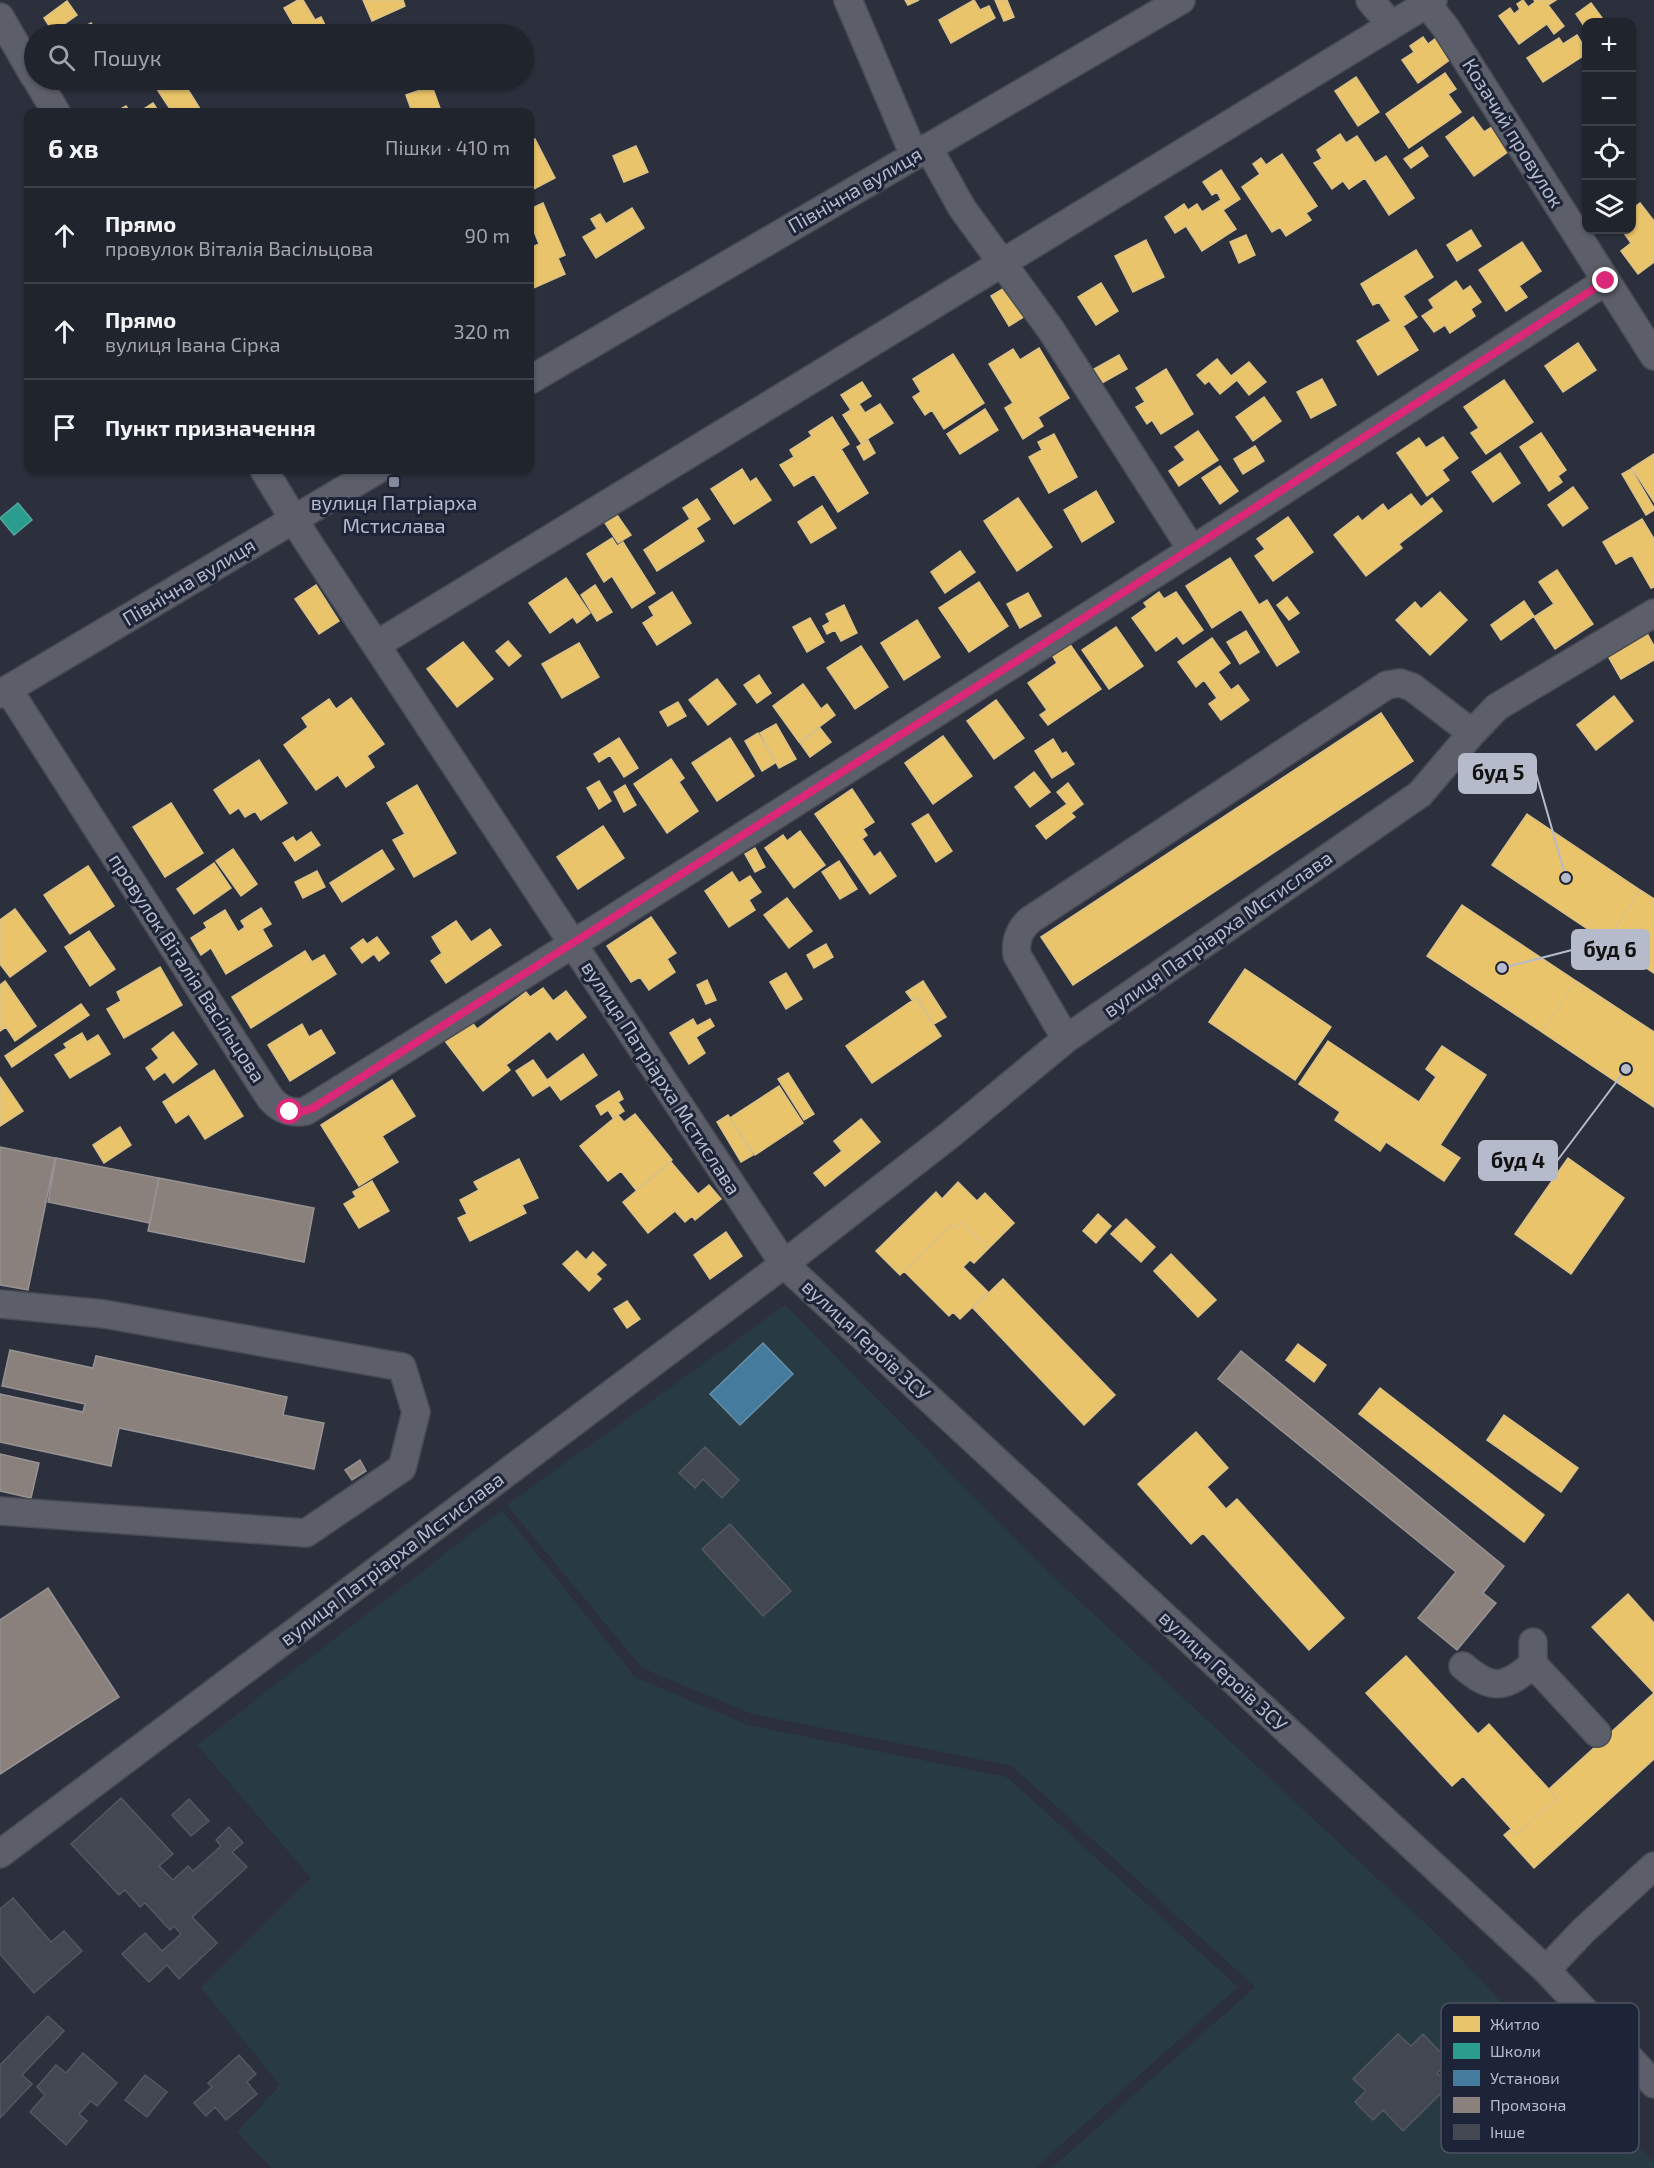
<!DOCTYPE html>
<html lang="uk">
<meta charset="utf-8">
<style>
:root{--surface:#20242d;--page:#2d3039;--text:#f1f3f6;--muted:#a2a4aa;--line:#3d4149}
body{margin:0;font-family:"Exo 2",sans-serif;background:var(--page);color:var(--text)}
.controls{position:absolute;right:18px;top:18px;display:grid;overflow:hidden;border-radius:12px;box-shadow:0 2px 4px #0004}
.controls button{width:54px;height:54px;display:grid;place-items:center;padding:0;border:0;border-bottom:2px solid var(--line);background:var(--surface);color:var(--text);font:30px sans-serif}
.stop{position:absolute;width:18px;height:18px;margin:-14px;border:4px solid #db2777;border-radius:50%;background:#fff}
.stop.end{background:#db2777;border-color:#fff;box-shadow:0 2px 6px #0008}
.list{margin:0;padding:0;list-style:none}
h2{display:flex;justify-content:space-between;align-items:center;height:78px;margin:0;padding:0 24px;font-size:26px}
h2 small{font-size:20px;font-weight:400;color:var(--muted)}
.list li{display:grid;grid-template-columns:39px 1fr auto;gap:18px;align-items:center;box-sizing:border-box;height:96px;padding:0 24px;border-top:2px solid var(--line)}
.list b{display:block;font-size:22px;white-space:nowrap}
.list p{margin:0;font-size:20px;white-space:nowrap;color:var(--muted)}
.list em{font-size:20px;font-style:normal;color:var(--muted)}
.icon{flex:none;width:33px;height:33px;fill:none;stroke:currentColor;stroke-width:2;stroke-linecap:round;stroke-linejoin:round}
.map{position:relative;flex:none;width:1654px;height:2168px;overflow:hidden}
.search{position:absolute;background:var(--surface);box-shadow:0 2px 4px #0004;left:24px;top:24px;width:510px;height:66px;display:flex;align-items:center;gap:15px;box-sizing:border-box;padding:0 21px;border-radius:33px;color:var(--muted);font-size:22px}
.panel{position:absolute;background:var(--surface);box-shadow:0 2px 4px #0004;left:24px;top:108px;width:510px;height:366px;border-radius:12px}
.map>svg:first-child{display:block}
.green{fill:#283a42}
.homes{fill:#e9c46a;stroke:#dac187;stroke-width:1.5}
.schools{fill:#2a9d8f;stroke:#54a6a1;stroke-width:1.5}
.public{fill:#457b9d;stroke:#678eab;stroke-width:1.5}
.industry{fill:#8a817c;stroke:#979294;stroke-width:1.5}
.building{fill:#434751;stroke:#535863;stroke-width:1.5}
.lines{fill:none;stroke-linecap:round;stroke-linejoin:round}
.minor-casing{stroke:#484b54;stroke-width:30}
.minor{stroke:#5c5f69;stroke-width:27}
.route{stroke:#db2777;stroke-width:8}
.poi-dot{fill:#858a9a;stroke:#1e2437;stroke-width:2}
.labels{text-anchor:middle;stroke-width:6;stroke-linejoin:round;paint-order:stroke}
.street-label{font-size:20px;fill:#b6bbcc;stroke:#1e2437}
.poi-label{font-size:20px;fill:#b6bbcc;stroke:#1e2437}
.key{fill:#1e2437;stroke:#4c5164;stroke-width:1.5}
.key-label{font-size:16px;fill:#b6bbcc}
.leader{fill:none;stroke:#b6bbcc;stroke-width:2}
.callout-dot{fill:#b6bbcc;stroke:#1e2437;stroke-width:2}
.callout{fill:#b6bbcc;stroke:#b6bbcc;stroke-width:2}
.callout-label{font-size:21px;text-anchor:middle;font-weight:bold;fill:#111}
</style>
<div class="map">
<svg width="1654" height="2168" viewBox="0 0 1654 2168">
<rect width="100%" height="100%" fill="#2b303c"/>
<path class="green" d="M785 1305 1042 1566 1440 1937 1654 2163V2168H1052L1255 1987 1012 1766 752 1714 642 1668 507 1505Z
M502 1510 635 1677 748 1725 1007 1777 1238 1987 1035 2168H271L237 2132 280 2085 201 1988 311 1878 197 1745Z"/>
<path class="homes" d="M298 0H303L315 20 321 17 326 27 318 31 320 34H299L284 8Z
M363 0H403L405 6 372 21Z
M905 0H919L908 5Z
M974 0 980 10 989 6 995 18 951 43 939 20Z
M995 0H1007L1014 17 1004 21Z
M1523 0 1528 7 1535 2 1534 0H1556L1548 5 1564 26 1554 34 1547 24 1519 44 1499 16 1510 8 1514 14 1520 9 1517 4Z
M67 1 77 15 53 32 44 18Z
M1591 3 1605 22H1586V29L1576 14Z
M91 23 98 34H72Z
M1440 35 1455 56 1418 83 1402 60 1414 52 1410 46 1423 37 1428 44Z
M1577 35 1586 50V54L1543 82 1527 58 1559 38 1563 44Z
M1445 73 1456 89 1448 94 1461 112 1409 148 1386 114Z
M1356 77 1379 112 1358 126 1335 91Z
M151 80H197L198 81 187 88 202 112H172Z
M432 86 441 111 412 112 406 95Z
M153 103 159 112H139Z
M126 106 130 112H115Z
M1473 117 1484 132 1492 127 1509 151 1474 176 1446 137Z
M1340 134 1346 143 1357 136 1375 163 1386 156 1414 198 1389 215 1365 178 1349 189 1343 181 1332 189 1314 163 1322 159 1317 150Z
M535 139 555 178 530 191V142Z
M636 146 648 172 624 182 613 156Z
M1422 147 1428 156 1411 168 1404 159Z
M1282 154 1317 206 1306 213 1311 220 1286 236 1280 227 1272 232 1242 187 1260 174 1253 164 1261 158 1266 165Z
M1221 170 1240 199 1223 210 1236 229 1202 251 1186 226 1175 233 1165 217 1184 204 1188 210 1197 204 1202 212 1221 200 1217 192 1212 195 1203 182Z
M543 203 565 255 558 258 565 274 531 289 530 248 539 244 530 221V209Z
M1640 203 1654 221V262L1638 274 1621 251 1631 243 1622 230H1632V209Z
M632 208 644 228 596 258 583 237 597 229 591 219 600 214 606 224Z
M1471 230 1481 246 1457 261 1447 245Z
M1246 235 1255 255 1239 263 1230 242Z
M1146 240 1164 277 1133 292 1115 256Z
M1522 242 1541 271 1519 286 1527 297 1506 311 1479 270Z
M1416 250 1433 277 1403 296 1417 317 1403 326 1418 350 1378 375 1357 341 1391 321 1379 302 1373 305 1361 284Z
M1456 281 1463 291 1470 286 1481 302 1471 309 1475 316 1450 333 1445 325 1434 332 1422 316 1434 308 1429 300Z
M1101 283 1118 311 1096 325 1078 297Z
M1009 285 1027 315 1009 326 991 296Z
M1578 343 1596 370 1563 392 1545 366Z
M1039 348 1069 398 1038 417 1043 426 1023 439 1005 408 1013 403 989 364 1013 349 1020 360Z
M953 354 984 403 944 429 932 410 925 415 913 397 921 392 913 379Z
M1119 355 1127 369 1102 383 1094 369Z
M1217 359 1231 376 1249 362 1266 382 1249 395 1237 380 1220 394 1209 381 1205 384 1197 375Z
M1166 369 1193 414 1161 434 1152 420 1147 424 1136 407 1145 402 1136 388Z
M1322 379 1336 405 1311 418 1297 392Z
M1504 380 1533 422 1486 454 1471 433 1479 428 1464 407Z
M862 382 871 396 859 404 865 413 880 404 893 423 861 443 843 415 851 410 841 395Z
M1264 397 1281 421 1253 441 1236 417Z
M985 409 998 430 960 454 947 434Z
M832 417 849 444 841 449 868 493 838 512 814 474 794 486 780 465 794 457 790 450 812 436 809 432Z
M1198 431 1218 460 1179 486 1169 471 1185 460 1175 447Z
M1541 433 1566 470 1558 476 1562 482 1549 491 1520 447Z
M1054 434 1077 477 1049 493 1029 457 1042 450 1038 442Z
M1443 437 1458 458 1442 470 1449 480 1427 496 1397 453 1419 438 1426 448Z
M868 440 875 453 864 460 857 447Z
M1255 446 1264 461 1243 474 1234 459Z
M1500 453 1520 483 1493 502 1472 472Z
M1654 454V502L1632 468Z
M1220 466 1238 491 1220 504 1202 478Z
M742 469 750 482 756 478 771 500 734 524 711 489Z
M1631 469 1654 508V510L1646 515 1622 474Z
M1573 487 1588 508 1563 526 1548 505Z
M1096 491 1114 522 1082 542 1064 510Z
M1411 494 1421 507 1432 498 1442 511 1399 544 1402 548 1366 576 1334 535 1358 516 1362 521 1383 504 1388 511Z
M1018 498 1052 547 1017 571 984 521Z
M697 499 710 519 696 528 704 541 657 571 644 550 690 519 683 508Z
M822 506 836 528 811 543 798 522Z
M617 515 631 535 618 543 605 523Z
M1288 517 1313 552 1273 581 1255 556 1265 549 1257 539Z
M1642 519 1654 539V587L1651 588 1632 555 1616 564 1603 542Z
M612 538 617 546 623 542 655 593 632 608 612 576 604 582 587 554Z
M960 551 975 572 945 593 931 572Z
M1230 558 1259 605 1267 600 1299 652 1277 666 1241 609 1212 628 1186 586Z
M1557 570 1593 624 1555 649 1534 617 1554 604 1539 582Z
M566 578 590 613 577 623 573 617 550 633 529 603Z
M979 582 1008 626 969 652 939 608Z
M316 585 339 621 319 634 295 599Z
M595 585 612 612 597 621 581 595Z
M672 592 691 623 657 645 643 623 654 616 649 607Z
M1159 592 1164 599 1176 592 1203 630 1183 644 1177 636 1156 651 1132 618 1147 607 1144 603Z
M1440 592 1467 620 1430 655 1396 620 1415 602 1421 609Z
M1028 593 1041 616 1020 628 1007 604Z
M1287 597 1299 613 1289 620 1277 605Z
M1524 601 1534 616 1501 640 1491 625Z
M844 605 857 633 841 641 835 630 827 634 823 626 830 622 826 614Z
M810 618 824 642 807 652 793 627Z
M917 620 940 657 904 680 881 643Z
M1643 626 1654 646V660L1621 679 1604 649Z
M1116 627 1143 666 1109 689 1082 650Z
M1246 631 1259 652 1240 664 1227 642Z
M1212 638 1230 663 1218 672 1231 690 1238 685 1249 700 1221 720 1209 704 1217 698 1204 680 1196 687 1178 662Z
M508 641 521 656 509 666 496 651Z
M463 642 493 679 457 707 427 669Z
M579 643 599 677 562 698 542 664Z
M1069 643 1101 689 1048 725 1040 715 1047 710 1028 683 1057 663 1052 655Z
M861 646 888 687 855 709 827 668Z
M759 675 771 693 757 703 744 685Z
M717 679 736 704 708 725 689 700Z
M803 684 821 709 827 704 835 715 799 742 773 706Z
M1614 696 1633 721 1596 750 1577 725Z
M351 698 384 744 367 756 374 767 346 787 338 775 316 790 284 745 308 727 302 718 329 699 336 709Z
M996 700 1024 738 994 759 967 721Z
M678 702 686 716 668 726 660 712Z
M1381 713 1413 761 1073 985 1041 937Z
M776 724 796 759 779 768 760 733Z
M820 728 831 742 810 757 800 743Z
M758 733 775 763 762 771 745 741Z
M943 736 972 776 933 804 905 763Z
M619 738 638 768 624 777 610 755 599 762 594 754Z
M730 738 754 776 717 801 692 763Z
M1053 739 1062 754 1066 752 1074 764 1052 778 1035 751Z
M671 759 684 778 679 782 698 811 667 833 634 784Z
M259 760 287 803 261 820 255 811 245 817 239 808 230 814 214 790Z
M1034 772 1050 792 1030 807 1015 787Z
M599 781 611 801 599 809 587 788Z
M1068 783 1083 804 1071 813 1075 817 1046 839 1036 826 1067 804 1057 792Z
M417 785 456 853 414 877 393 840 405 834 387 803Z
M625 785 636 805 624 812 614 792Z
M852 789 874 822 863 829 867 835 862 839 874 857 880 852 896 876 870 894 815 814Z
M171 803 203 853 165 877 133 827Z
M928 814 952 851 936 862 912 824Z
M1527 814 1640 890 1607 942 1492 865Z
M603 826 624 858 578 889 557 857Z
M800 831 825 865 794 888 765 848 783 835 787 841Z
M311 832 320 845 295 861 283 843 293 837 296 842Z
M755 848 765 867 755 872 745 854Z
M233 849 257 884 241 896 216 861Z
M382 850 394 869 342 902 330 883Z
M839 861 857 889 840 899 822 872Z
M214 863 231 888 194 914 177 889Z
M88 866 114 906 70 934 44 895Z
M317 871 325 887 303 898 295 882Z
M732 872 739 883 750 876 761 892 749 900 755 910 729 927 705 891Z
M1640 890 1654 899V973L1607 942Z
M787 898 812 931 789 948 764 915Z
M1462 905 1576 981 1542 1032 1427 956Z
M261 908 271 924 262 929 272 946 226 974 211 948 201 955 191 938 207 928 204 923 225 910 238 932 245 927 241 921Z
M15 909 46 951 10 977 0 964V920Z
M651 917 676 953 667 959 675 972 649 990 640 977 631 982 607 946Z
M456 921 471 942 490 929 501 945 446 983 431 961 442 953 432 937Z
M89 931 115 969 90 986 65 947Z
M377 937 389 953 379 961 374 954 362 963 351 948 363 939 367 944Z
M826 944 833 957 814 968 807 955Z
M305 951 312 962 324 955 336 974 251 1028 232 997Z
M160 967 182 1005 124 1038 107 1009 121 1001 117 992Z
M1245 969 1331 1027 1295 1080 1209 1022Z
M786 973 802 999 786 1009 770 982Z
M707 980 716 1000 706 1004 697 985Z
M5 981 36 1026 15 1041 6 1027 0 1031V985Z
M923 981 946 1017 934 1024 917 997 912 1000 906 992Z
M1576 981 1654 1032V1107L1542 1032Z
M543 988 553 1001 566 991 586 1017 557 1040 550 1031 506 1065 510 1070 483 1091 445 1041 471 1021 477 1029 526 992 530 997Z
M916 998 941 1036 872 1083 846 1046Z
M81 1004 89 1015 12 1067 5 1056Z
M693 1019 697 1026 710 1019 714 1026 696 1037 705 1053 689 1064 670 1033Z
M302 1024 309 1037 321 1030 335 1053 290 1081 268 1045Z
M173 1032 197 1064 173 1083 165 1072 154 1080 146 1068 159 1058 152 1049Z
M82 1033 87 1042 98 1035 110 1054 70 1078 55 1055 67 1048 64 1044Z
M1328 1041 1419 1102 1436 1077 1426 1069 1442 1046 1486 1075 1440 1145 1460 1158 1444 1181 1386 1142 1380 1151 1335 1120 1340 1112 1299 1084Z
M583 1054 597 1075 561 1100 550 1085 533 1096 516 1071 533 1060 547 1080Z
M214 1070 243 1116 205 1139 189 1114 176 1123 163 1102Z
M788 1073 814 1114 804 1120 778 1079Z
M0 1077 23 1111 0 1126Z
M392 1080 415 1116 382 1136 398 1162 359 1186 321 1125Z
M779 1086 803 1123 755 1155 730 1118Z
M619 1091 623 1099 618 1102 624 1111 613 1118 608 1110 601 1115 596 1106Z
M635 1114 672 1160 636 1190 621 1171 608 1181 580 1146 618 1115 624 1122Z
M728 1115 753 1155 741 1162 717 1122Z
M861 1119 880 1142 825 1186 814 1173 842 1151 834 1141Z
M120 1127 131 1145 104 1163 93 1145Z
M1568 1158 1624 1198 1571 1274 1515 1234Z
M519 1159 538 1198 522 1205 526 1213 470 1241 458 1218 467 1214 460 1200 479 1190 474 1182Z
M671 1162 698 1194 709 1185 721 1199 695 1220 692 1216 685 1222 675 1211 648 1233 623 1202Z
M372 1181 389 1211 359 1228 344 1204 356 1197 353 1192Z
M958 1182 977 1201 985 1193 1014 1223 988 1249 961 1222 954 1229 951 1225 900 1275 876 1251 936 1192 942 1199Z
M1098 1214 1111 1226 1096 1243 1083 1231Z
M1126 1219 1155 1247 1141 1262 1111 1234Z
M961 1222 988 1249 974 1263 970 1260 963 1267 988 1292 960 1319 953 1312 949 1316 904 1271 951 1225 954 1229Z
M726 1232 742 1256 710 1279 694 1255Z
M577 1251 586 1260 593 1252 606 1265 596 1274 601 1279 589 1291 563 1264Z
M1171 1254 1216 1300 1198 1317 1154 1271Z
M1003 1279 1115 1395 1084 1425 973 1308Z
M627 1301 640 1319 627 1328 614 1309Z
M1298 1344 1326 1365 1314 1382 1286 1360Z
M1380 1388 1544 1515 1524 1542 1359 1414Z
M1504 1415 1578 1468 1561 1492 1487 1440Z
M1196 1432 1228 1468 1207 1487 1226 1509 1237 1499 1344 1618 1309 1650 1203 1533 1191 1544 1138 1484Z
M1628 1594 1654 1623V1693L1592 1627Z
M1406 1656 1478 1734 1489 1724 1557 1798 1517 1835 1463 1776 1452 1786 1366 1693Z
M1654 1693V1759L1534 1868 1504 1835 1511 1829 1517 1835 1557 1798 1549 1789Z"/>
<path class="schools" d="M18 503 32 520 14 535 0 518Z"/>
<path class="public" d="M763 1343 793 1374 740 1425 710 1394Z"/>
<path class="industry" d="M0 1147 55 1158 28 1290 0 1285Z
M56 1158 159 1178 150 1223 48 1202Z
M159 1178 314 1208 304 1262 148 1231Z
M10 1350 93 1368 96 1356 287 1397 283 1415 324 1423 314 1469 119 1428 111 1466 0 1442V1394L83 1412 85 1404 2 1386Z
M1241 1351 1504 1566 1483 1593 1496 1603 1457 1650 1418 1618 1456 1572 1218 1379Z
M0 1454 39 1463 31 1498 0 1491Z
M360 1460 366 1471 352 1480 345 1470Z
M48 1588 119 1697 0 1774V1620Z"/>
<path class="building" d="M705 1447 739 1480 722 1498 703 1479 695 1488 679 1473Z
M730 1524 791 1591 763 1616 702 1549Z
M121 1798 173 1854 159 1866 173 1880 188 1866 193 1871 221 1846 216 1840 229 1827 243 1843 232 1852 247 1867 192 1917 217 1943 179 1979 167 1965 149 1982 122 1954 145 1933 162 1951 181 1934 174 1926 170 1930 145 1903 140 1907 125 1890 119 1895 71 1844Z
M189 1799 209 1821 191 1836 172 1815Z
M13 1898 51 1942 64 1931 82 1951 34 1993 0 1954V1909Z
M48 2016 64 2031 22 2075 32 2084 0 2118V2065Z
M1398 2034 1411 2046 1423 2034 1449 2061 1437 2073 1449 2085 1403 2131 1383 2110 1373 2120 1355 2102 1366 2091 1353 2079Z
M83 2053 117 2083 97 2106 91 2101 79 2114 87 2121 66 2145 30 2112 45 2095 37 2087 56 2065 66 2073Z
M239 2055 256 2074 247 2082 257 2094 226 2120 215 2107 206 2116 194 2103 212 2087 208 2083Z
M145 2075 167 2092 147 2117 125 2100Z"/>
<g class="lines">
<defs>
<path id="minor" d="M848 0 914 155
M1370 0 1391 25
M1427 4 1446 28 1654 356
M0 17 34 76
M37 80 56 112
M928 147 962 208 1051 330 1192 550
M530 380 1181 0
M264 470 304 536 784 1264 1546 1970 1654 2084
M376 645 1433 0
M8 689 270 1098C280 1110 291 1114 306 1111L573 944 1192 550 1606 281
M0 694 377 470
M1066 1039 1017 955C1015 940 1019 930 1030 920L1387 685 1400 683 1412 687 1472 733
M0 1304 104 1314 402 1367 416 1412 402 1468 306 1533 0 1511
M1533 1664 1597 1733
M1463 1666C1492 1691 1505 1689 1533 1664V1642
M0 1854 784 1264 951 1134 1066 1039 1420 794 1472 733 1497 707 1654 613
M1546 1970 1583 1931 1654 1866"/>
</defs>
<use href="#minor" class="minor-casing"/>
<use href="#minor" class="minor"/>
</g>
<g class="lines">
<path class="route" d="M290 1112 298 1113 313 1108C746 835 1177 560 1606 281"/>
</g>
<rect class="poi-dot" x="388" y="476" width="12" height="12" rx="3"/>
<g class="labels">
<g class="street-label">
<text transform="translate(1513 133) rotate(58)" y="7">Козачий провулок</text>
<text transform="translate(855 190) rotate(-30)" y="7">Північна вулиця</text>
<text transform="translate(189 582) rotate(-31)" y="7">Північна вулиця</text>
<text transform="translate(1218 934) rotate(-35)" y="7">вулиця Патріарха Мстислава</text>
<text transform="translate(187 968) rotate(57)" y="7">провулок Віталія Васільцова</text>
<text transform="translate(661 1078) rotate(57)" y="7">вулиця Патріарха Мстислава</text>
<text transform="translate(866 1340) rotate(43)" y="7">вулиця Героїв ЗСУ</text>
<text transform="translate(392 1559) rotate(-37)" y="7">вулиця Патріарха Мстислава</text>
<text transform="translate(1223 1671) rotate(43)" y="7">вулиця Героїв ЗСУ</text>
</g>
<g class="poi-label">
<text x="394" y="510">вулиця Патріарха<tspan x="394" dy="23">Мстислава</tspan></text>
</g>
</g>
<rect x="1441" y="2003" width="198" height="150" rx="9" class="key"/>
<rect x="1453" y="2016" width="27" height="16" fill="#e9c46a"/>
<rect x="1453" y="2043" width="27" height="16" fill="#2a9d8f"/>
<rect x="1453" y="2070" width="27" height="16" fill="#457b9d"/>
<rect x="1453" y="2097" width="27" height="16" fill="#8a817c"/>
<rect x="1453" y="2124" width="27" height="16" fill="#434751"/>
<g class="key-label">
<text x="1490" y="2030">Житло</text>
<text x="1490" y="2057">Школи</text>
<text x="1490" y="2084">Установи</text>
<text x="1490" y="2111">Промзона</text>
<text x="1490" y="2138">Інше</text>
</g>
<path class="leader" d="M1566 878L1536 773M1502 968L1572 950M1626 1069L1557 1161"/>
<g class="callout-dot">
<circle cx="1566" cy="878" r="6"/>
<circle cx="1502" cy="968" r="6"/>
<circle cx="1626" cy="1069" r="6"/>
</g>
<g class="callout">
<rect x="1459" y="754" width="77" height="39" rx="6"/>
<rect x="1572" y="930" width="77" height="39" rx="6"/>
<rect x="1479" y="1141" width="78" height="39" rx="6"/>
</g>
<g class="callout-label">
<text x="1498" y="780">буд 5</text>
<text x="1610" y="957">буд 6</text>
<text x="1518" y="1168">буд 4</text>
</g>
</svg>
<div class="controls">
<button>+</button>
<button>−</button>
<button><svg class="icon" aria-label="locate" viewBox="0 0 24 24"><circle cx="12" cy="12" r="6"/><path d="M12 2v4M12 18v4M2 12h4M18 12h4"/></svg></button>
<button><svg class="icon" aria-label="layers" viewBox="0 0 24 24"><path d="M12 4l9 5-9 5-9-5zM3 14l9 5 9-5"/></svg></button>
</div>
<div class="stop" style="left:290px;top:1112px"></div>
<div class="stop end" style="left:1606px;top:281px"></div>
<div class="search"><svg class="icon" aria-label="search" viewBox="0 0 24 24"><circle cx="10" cy="10" r="6"/><path d="M15 15l6 6"/></svg>Пошук</div>
<section class="panel">
<h2>6 хв<small>Пішки · 410 m</small></h2>
<ul class="list">
<li><svg class="icon" aria-label="ahead" viewBox="0 0 24 24"><path d="M12 20V5M6 11l6-6 6 6"/></svg><div><b>Прямо</b><p>провулок Віталія Васільцова</p></div><em>90 m</em></li>
<li><svg class="icon" aria-label="ahead" viewBox="0 0 24 24"><path d="M12 20V5M6 11l6-6 6 6"/></svg><div><b>Прямо</b><p>вулиця Івана Сірка</p></div><em>320 m</em></li>
<li><svg class="icon" aria-label="arrive" viewBox="0 0 24 24"><path d="M6 21V4h12l-3 4 3 4H6"/></svg><div><b>Пункт призначення</b></div></li>
</ul>
</section>
</div>
